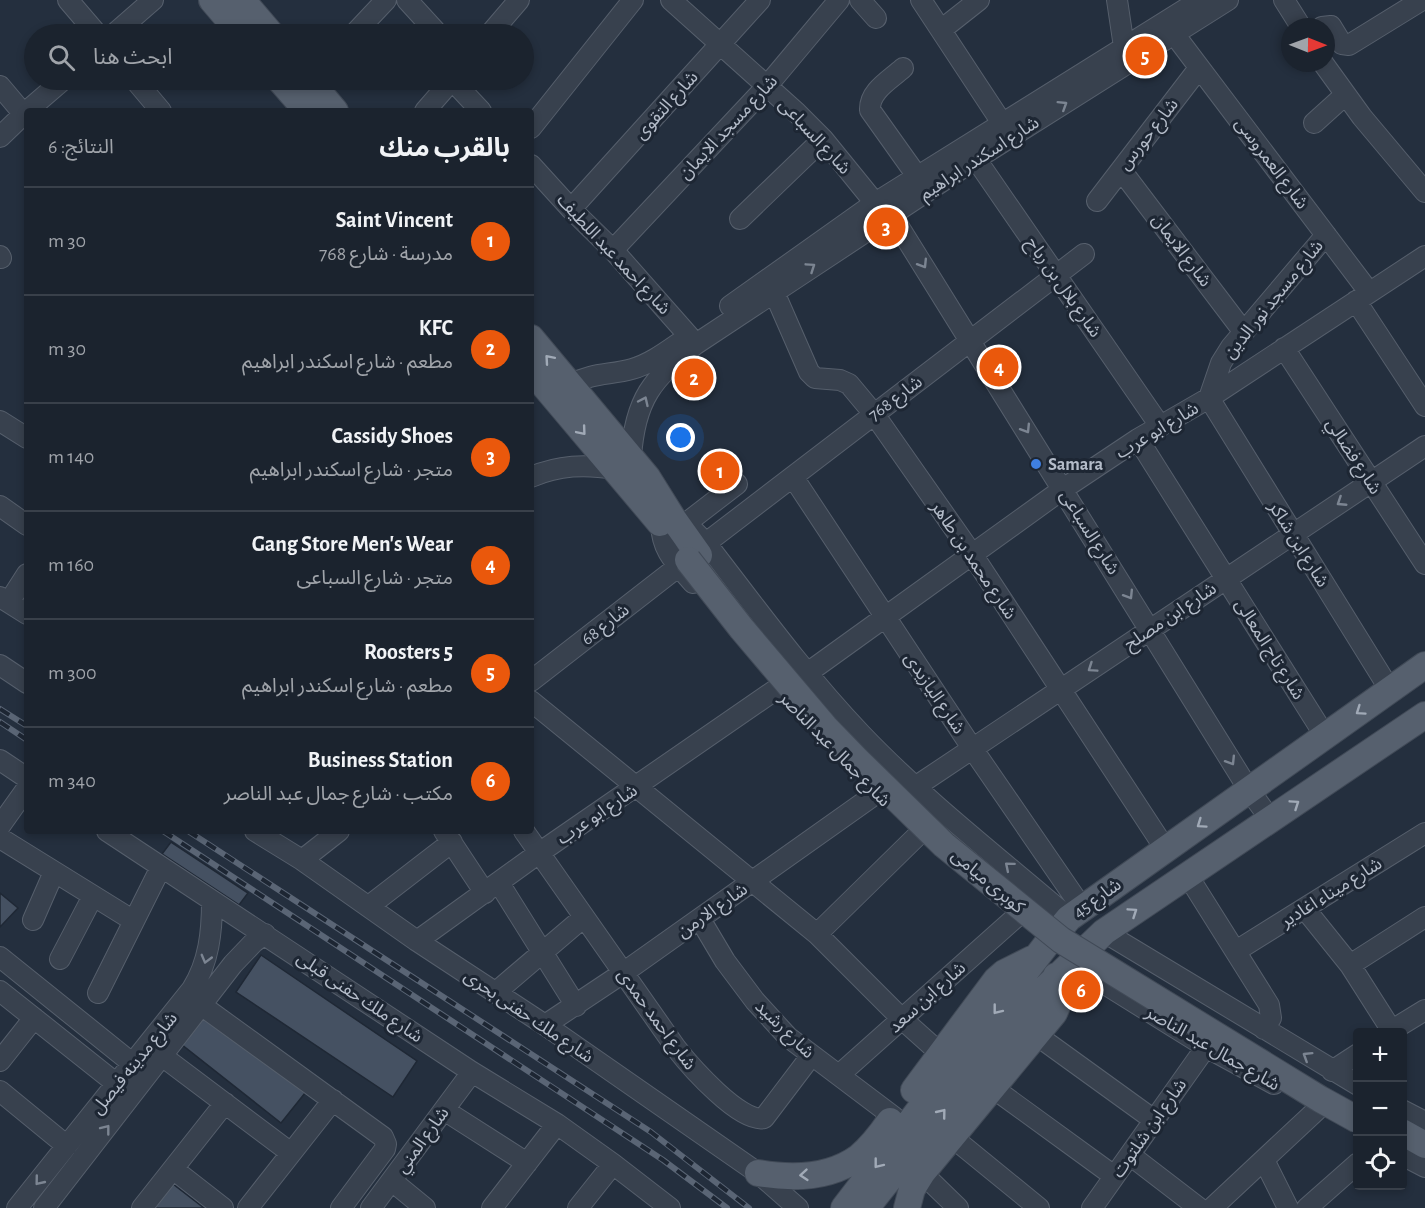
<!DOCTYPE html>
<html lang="ar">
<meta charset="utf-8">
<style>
:root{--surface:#1b232e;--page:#282f3a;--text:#f1f3f6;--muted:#a0a4aa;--line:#39404a;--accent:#ea580c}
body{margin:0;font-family:"Alegreya Sans","Noto Sans Arabic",sans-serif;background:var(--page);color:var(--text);direction:rtl}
.controls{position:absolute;right:18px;bottom:18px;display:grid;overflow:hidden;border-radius:6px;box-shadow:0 3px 9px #0003}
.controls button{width:54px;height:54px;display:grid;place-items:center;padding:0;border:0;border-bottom:2px solid var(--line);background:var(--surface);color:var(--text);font:30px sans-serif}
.compass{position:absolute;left:1281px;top:18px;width:54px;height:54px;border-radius:50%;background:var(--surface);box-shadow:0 3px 9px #0003;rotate:91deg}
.you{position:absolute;left:681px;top:438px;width:21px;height:21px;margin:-15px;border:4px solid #fff;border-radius:50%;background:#1a73e8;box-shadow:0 0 0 9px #1a73e833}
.badge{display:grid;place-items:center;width:39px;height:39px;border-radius:50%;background:var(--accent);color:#fff;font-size:20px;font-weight:700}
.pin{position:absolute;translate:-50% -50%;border:3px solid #fff;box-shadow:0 2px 6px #0006}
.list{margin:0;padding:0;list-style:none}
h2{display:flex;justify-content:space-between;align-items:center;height:78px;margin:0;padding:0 24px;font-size:26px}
h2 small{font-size:20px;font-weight:400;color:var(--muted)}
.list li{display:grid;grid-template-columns:39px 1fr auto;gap:18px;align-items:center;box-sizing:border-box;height:108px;padding:0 24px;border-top:2px solid var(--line)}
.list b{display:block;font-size:22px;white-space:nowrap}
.list p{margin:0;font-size:20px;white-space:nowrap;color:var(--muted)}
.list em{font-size:20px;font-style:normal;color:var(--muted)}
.icon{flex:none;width:33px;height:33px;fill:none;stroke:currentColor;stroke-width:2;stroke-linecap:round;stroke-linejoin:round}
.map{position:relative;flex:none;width:1425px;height:1208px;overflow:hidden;direction:ltr}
.search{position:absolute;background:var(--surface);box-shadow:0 3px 9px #0003;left:24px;top:24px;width:510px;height:66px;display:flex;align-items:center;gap:15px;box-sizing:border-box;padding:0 21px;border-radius:33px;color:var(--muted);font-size:22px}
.panel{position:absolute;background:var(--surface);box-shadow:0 3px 9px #0003;left:24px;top:108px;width:510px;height:726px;border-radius:6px;direction:rtl}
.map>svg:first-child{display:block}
.building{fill:#455162;stroke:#1f2835;stroke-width:1.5}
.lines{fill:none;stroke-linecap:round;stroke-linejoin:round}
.minor-casing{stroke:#565f6c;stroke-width:22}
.major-casing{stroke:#414a57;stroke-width:28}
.minor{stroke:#38414e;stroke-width:20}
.major{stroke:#56606e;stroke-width:26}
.rail-casing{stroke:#5a6575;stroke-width:6}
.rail{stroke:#1d2633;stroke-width:4;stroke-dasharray:11;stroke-linecap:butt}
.major-bridge-casing{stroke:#414a57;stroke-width:28;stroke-linecap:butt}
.major-bridge{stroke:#56606e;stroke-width:26}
.oneway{stroke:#7c8592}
.oneway2{stroke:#a1aab7}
.shop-dot{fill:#3f7fe0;stroke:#1d2633;stroke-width:2}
.labels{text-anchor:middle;stroke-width:6;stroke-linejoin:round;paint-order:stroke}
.street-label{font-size:18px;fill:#b4bcc9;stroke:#1d2633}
.poi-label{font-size:18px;font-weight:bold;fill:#b4bcc9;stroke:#1d2633;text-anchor:start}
</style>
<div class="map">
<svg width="1425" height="1208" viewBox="0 0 1425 1208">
<rect width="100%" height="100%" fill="#242f3e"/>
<path class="building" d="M171 842 248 893 239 905 162 854Z
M0 893 18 908 0 927Z
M261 955 417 1061 393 1097 236 992Z
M205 1013 305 1093 281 1123 181 1044Z
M169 1181 204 1208H148Z"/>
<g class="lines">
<defs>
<path id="minor" d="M68 0 97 34
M407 0 438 34
M671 0 797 113 823 139 875 203
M860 0 876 18
M921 0 1002 123
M1117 0 1124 47
M1284 0 1301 27
M1322 27 1331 26 1342 44 1349 45 1422 0
M941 30 979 0
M114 34 153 0
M354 34 386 0
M490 34 519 0
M1174 34 1369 292
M1323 63 1362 117 1425 192
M903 68C890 80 869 91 870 110L917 176
M135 80 161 111
M0 86 27 118
M27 111 63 80
M425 111 452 80 481 111
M1314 123 1345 95
M531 128 633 0
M0 137 27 111
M969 149 1160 426
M531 165 571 209 613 250 696 344
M1121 170 1243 331
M1097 201 1199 68
M571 209 760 0
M891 214 1249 790 1271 820
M740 219 823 139
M1326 235 1231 347 1221 363 1209 398 1390 690
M613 250 767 86 839 0
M0 256 1 258
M774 292 809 372 815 378 840 380 849 384 874 414 972 554 1166 850
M1356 301 1425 406
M730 306 875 203 1200 0
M1284 348 1425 564
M572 384C591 373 611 375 632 369 650 364 666 352 682 341
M0 421 27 438
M1138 439 1325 736
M631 457C635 399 652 379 696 344L976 159 1228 0
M531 477C559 465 585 464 615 469
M793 477 972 748 1082 908
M0 506 27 525
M661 524C662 552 676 563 693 583
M685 524 737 484
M690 527 706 543C756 608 804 674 861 734 925 801 999 858 1069 918
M706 543 1084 254
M0 597 27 614
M9 602 27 574
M0 665 27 683
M806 674 1063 489 1138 439 1209 398 1425 256
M531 681 679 566
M531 701 817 934 902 1019 940 1053
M0 760 27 778
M915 787 1425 446
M0 826 27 788
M107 831 472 1072 557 1124 613 1164 670 1208
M255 831 302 860 417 941 545 1025 758 1173 798 1208
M444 831 485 893
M524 831 676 1048C690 1066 741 1124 764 1118L811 1056
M0 838 134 921
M302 860 339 831
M1188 876 1269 1005 1271 1018 1264 1029
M499 883 576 1006
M369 906 452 842
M1305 909 1350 965 1392 1031
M700 919 725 961 755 1001 788 1037 894 1117
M33 920 54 872
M1104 932 1358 1085
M817 934 918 835
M417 941 539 853 778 688
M1236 951 1425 833
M0 957 143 1072
M60 959 93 896
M1071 963 1206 1047 1274 1084
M1350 965 1425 917
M0 991 127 1092
M496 992 584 917
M98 993 161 867
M201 1005 383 1137 386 1144 385 1149 341 1208
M545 1025 623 973 877 793
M1389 1032 1425 1010
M1035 1034 1154 1120
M162 1056 291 1153
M0 1061 34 1018
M1332 1071 1358 1054
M839 1075 1015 918
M993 1088 1114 1176
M0 1091 67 1146
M444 1110 527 1163
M1402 1110 1425 1122
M952 1137 1039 1208
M1130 1155 1199 1208
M1402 1155 1425 1167
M1264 1160 1288 1208
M173 1169 223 1208
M922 1173 958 1208
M392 1181 425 1208
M17 1208 192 989C209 962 212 932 212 901
M44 1208 233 964 254 942 265 934
M142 1208 225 1103
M248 1208 333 1100
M371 1208 472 1072
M492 1208 557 1124
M578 1208 613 1164
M1092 1208 1206 1047
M1212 1208 1319 1108
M1307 1208 1358 1163"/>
<path id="major" d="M212 0 241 34
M242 0 271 34
M280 80 307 111
M309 80 335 111
M531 338 647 477 672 517 699 555
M531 370 660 523
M914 1090 996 980 1004 973 1032 959
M1402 1132 1425 1145
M758 1173C792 1179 830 1178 859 1157 871 1147 881 1134 890 1121
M844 1208 1046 945 1069 918 1425 665
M866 1208 1028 1005 1104 932 1425 715
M907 1208 912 1189 922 1173 1054 1013C1061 999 1062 990 1056 976"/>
</defs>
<use href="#minor" class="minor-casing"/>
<use href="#major" class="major-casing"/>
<use href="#minor" class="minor"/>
<use href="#major" class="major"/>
<defs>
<path id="rail" d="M0 709 27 726
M0 722 27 740
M163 831 663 1160 727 1208
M188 831 651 1132 749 1208"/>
</defs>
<use href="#rail" class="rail-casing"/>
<use href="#rail" class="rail"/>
<defs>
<path id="major-bridge" d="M688 560 742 629 825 727 857 760 944 845 1061 940 1320 1099 1358 1120"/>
</defs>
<use href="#major-bridge" class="major-bridge-casing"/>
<use href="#major-bridge" class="major-bridge"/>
</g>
<defs><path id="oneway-chevron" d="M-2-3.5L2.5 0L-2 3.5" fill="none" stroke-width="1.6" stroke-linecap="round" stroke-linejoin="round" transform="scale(1.5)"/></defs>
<g class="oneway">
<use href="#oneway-chevron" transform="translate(1063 105) rotate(-32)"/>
<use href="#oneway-chevron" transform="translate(923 264) rotate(58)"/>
<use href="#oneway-chevron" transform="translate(811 267) rotate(-34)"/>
<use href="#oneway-chevron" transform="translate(644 401) rotate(-65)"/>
<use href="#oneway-chevron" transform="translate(1026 429) rotate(58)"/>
<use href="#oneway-chevron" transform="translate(1341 502) rotate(147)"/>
<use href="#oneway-chevron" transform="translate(1129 595) rotate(58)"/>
<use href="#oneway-chevron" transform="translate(1092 668) rotate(146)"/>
<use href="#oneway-chevron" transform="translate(1231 761) rotate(58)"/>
<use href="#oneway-chevron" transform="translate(1009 866) rotate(-140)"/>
<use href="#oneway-chevron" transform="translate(206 959) rotate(105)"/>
<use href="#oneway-chevron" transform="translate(1307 1056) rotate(-148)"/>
<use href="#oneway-chevron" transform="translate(106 1129) rotate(-52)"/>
<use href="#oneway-chevron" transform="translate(39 1181) rotate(129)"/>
</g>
<g class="oneway2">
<use href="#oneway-chevron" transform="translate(549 359) rotate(-131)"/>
<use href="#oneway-chevron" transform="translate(582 431) rotate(50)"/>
<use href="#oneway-chevron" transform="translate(1360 711) rotate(145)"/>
<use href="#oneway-chevron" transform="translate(1295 804) rotate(-34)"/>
<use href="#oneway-chevron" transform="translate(1201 824) rotate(145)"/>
<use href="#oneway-chevron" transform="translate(1133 912) rotate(-34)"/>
<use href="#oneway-chevron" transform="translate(997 1010) rotate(128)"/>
<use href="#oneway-chevron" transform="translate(942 1113) rotate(-51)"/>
<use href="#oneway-chevron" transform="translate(878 1164) rotate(128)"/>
<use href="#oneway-chevron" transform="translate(804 1175) rotate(175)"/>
</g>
<circle class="shop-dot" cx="1036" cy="464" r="6"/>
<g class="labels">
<g class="street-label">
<text transform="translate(666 105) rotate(-48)" y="6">شارع التقوى</text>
<text transform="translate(728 127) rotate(-47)" y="6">شارع مسجد الايمان</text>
<text transform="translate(1148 134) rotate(-52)" y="6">شارع حورس</text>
<text transform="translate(815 136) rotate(47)" y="6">شارع السباعى</text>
<text transform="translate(979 158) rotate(-33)" y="6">شارع اسكندر ابراهيم</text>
<text transform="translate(1272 163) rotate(53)" y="6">شارع العمروسى</text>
<text transform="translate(1182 250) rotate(53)" y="6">شارع الايمان</text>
<text transform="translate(614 254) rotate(47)" y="6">شارع احمد عبد اللطيف</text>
<text transform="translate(1064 287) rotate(55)" y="6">شارع بلال بن رباح</text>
<text transform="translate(1273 299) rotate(-51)" y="6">شارع مسجد نور الدين</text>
<text transform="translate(895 398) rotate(-37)" y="6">شارع 768</text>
<text transform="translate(1157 430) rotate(-31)" y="6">شارع ابو عرب</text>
<text transform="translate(1354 456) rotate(57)" y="6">شارع فضالي</text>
<text transform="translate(1090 532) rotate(58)" y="6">شارع السباعى</text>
<text transform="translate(1299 544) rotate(58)" y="6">شارع ابن شاكر</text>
<text transform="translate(974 560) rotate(56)" y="6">شارع محمد بن طاهر</text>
<text transform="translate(1170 616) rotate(-34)" y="6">شارع ابن مصلح</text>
<text transform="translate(605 624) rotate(-38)" y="6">شارع 68</text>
<text transform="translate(1270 649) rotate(58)" y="6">شارع تاج المعالى</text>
<text transform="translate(935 693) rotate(56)" y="6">شارع اليازيدى</text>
<text transform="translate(835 749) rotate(46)" y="6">شارع جمال عبد الناصر</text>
<text transform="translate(597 814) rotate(-34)" y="6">شارع ابو عرب</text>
<text transform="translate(988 881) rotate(40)" y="6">كوبرى ميامى</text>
<text transform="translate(1331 892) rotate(-32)" y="6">شارع ميناء اغادير</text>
<text transform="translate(1097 898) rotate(-36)" y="6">شارع 45</text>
<text transform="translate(712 910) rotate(-35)" y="6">شارع الارمن</text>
<text transform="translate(360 997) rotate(34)" y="6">شارع ملك حفنى قبلى</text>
<text transform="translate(927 997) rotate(-42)" y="6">شارع ابن سعد</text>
<text transform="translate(529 1016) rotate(34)" y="6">شارع ملك حفنى بحرى</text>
<text transform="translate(657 1019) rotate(54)" y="6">شارع احمد حمدى</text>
<text transform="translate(785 1029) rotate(44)" y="6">شارع رشيد</text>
<text transform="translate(1213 1048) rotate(30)" y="6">شارع جمال عبد الناصر</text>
<text transform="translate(134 1063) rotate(-51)" y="6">شارع مدينه فيصل</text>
<text transform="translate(1149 1128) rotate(-55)" y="6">شارع ابن شلتوت</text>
<text transform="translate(422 1140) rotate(-54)" y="6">شارع المني</text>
</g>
<g class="poi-label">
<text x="1048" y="470">Samara</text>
</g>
</g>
</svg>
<div class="controls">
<button>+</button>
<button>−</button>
<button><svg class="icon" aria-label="locate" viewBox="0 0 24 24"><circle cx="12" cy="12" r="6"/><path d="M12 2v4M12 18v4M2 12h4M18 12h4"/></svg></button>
</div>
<svg class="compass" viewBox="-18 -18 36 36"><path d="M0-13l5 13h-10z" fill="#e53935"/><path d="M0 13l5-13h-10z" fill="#a0a4aa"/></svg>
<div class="you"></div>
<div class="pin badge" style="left:720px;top:471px">1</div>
<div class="pin badge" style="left:694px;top:378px">2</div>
<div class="pin badge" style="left:886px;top:227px">3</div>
<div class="pin badge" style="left:999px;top:367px">4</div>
<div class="pin badge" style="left:1145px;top:56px">5</div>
<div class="pin badge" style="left:1081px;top:990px">6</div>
<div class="search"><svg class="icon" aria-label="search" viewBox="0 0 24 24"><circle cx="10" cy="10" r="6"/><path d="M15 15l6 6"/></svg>ابحث هنا</div>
<section class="panel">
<h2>بالقرب منك<small>النتائج: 6</small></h2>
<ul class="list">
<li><span class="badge">1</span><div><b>Saint Vincent</b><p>مدرسة · شارع 768</p></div><em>30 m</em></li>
<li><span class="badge">2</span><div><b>KFC</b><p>مطعم · شارع اسكندر ابراهيم</p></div><em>30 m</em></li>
<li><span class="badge">3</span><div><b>Cassidy Shoes</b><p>متجر · شارع اسكندر ابراهيم</p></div><em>140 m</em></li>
<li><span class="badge">4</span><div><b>Gang Store Men's Wear</b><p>متجر · شارع السباعى</p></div><em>160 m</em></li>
<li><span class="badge">5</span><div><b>5 Roosters</b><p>مطعم · شارع اسكندر ابراهيم</p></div><em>300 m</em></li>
<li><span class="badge">6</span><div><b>Business Station</b><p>مكتب · شارع جمال عبد الناصر</p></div><em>340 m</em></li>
</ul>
</section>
</div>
